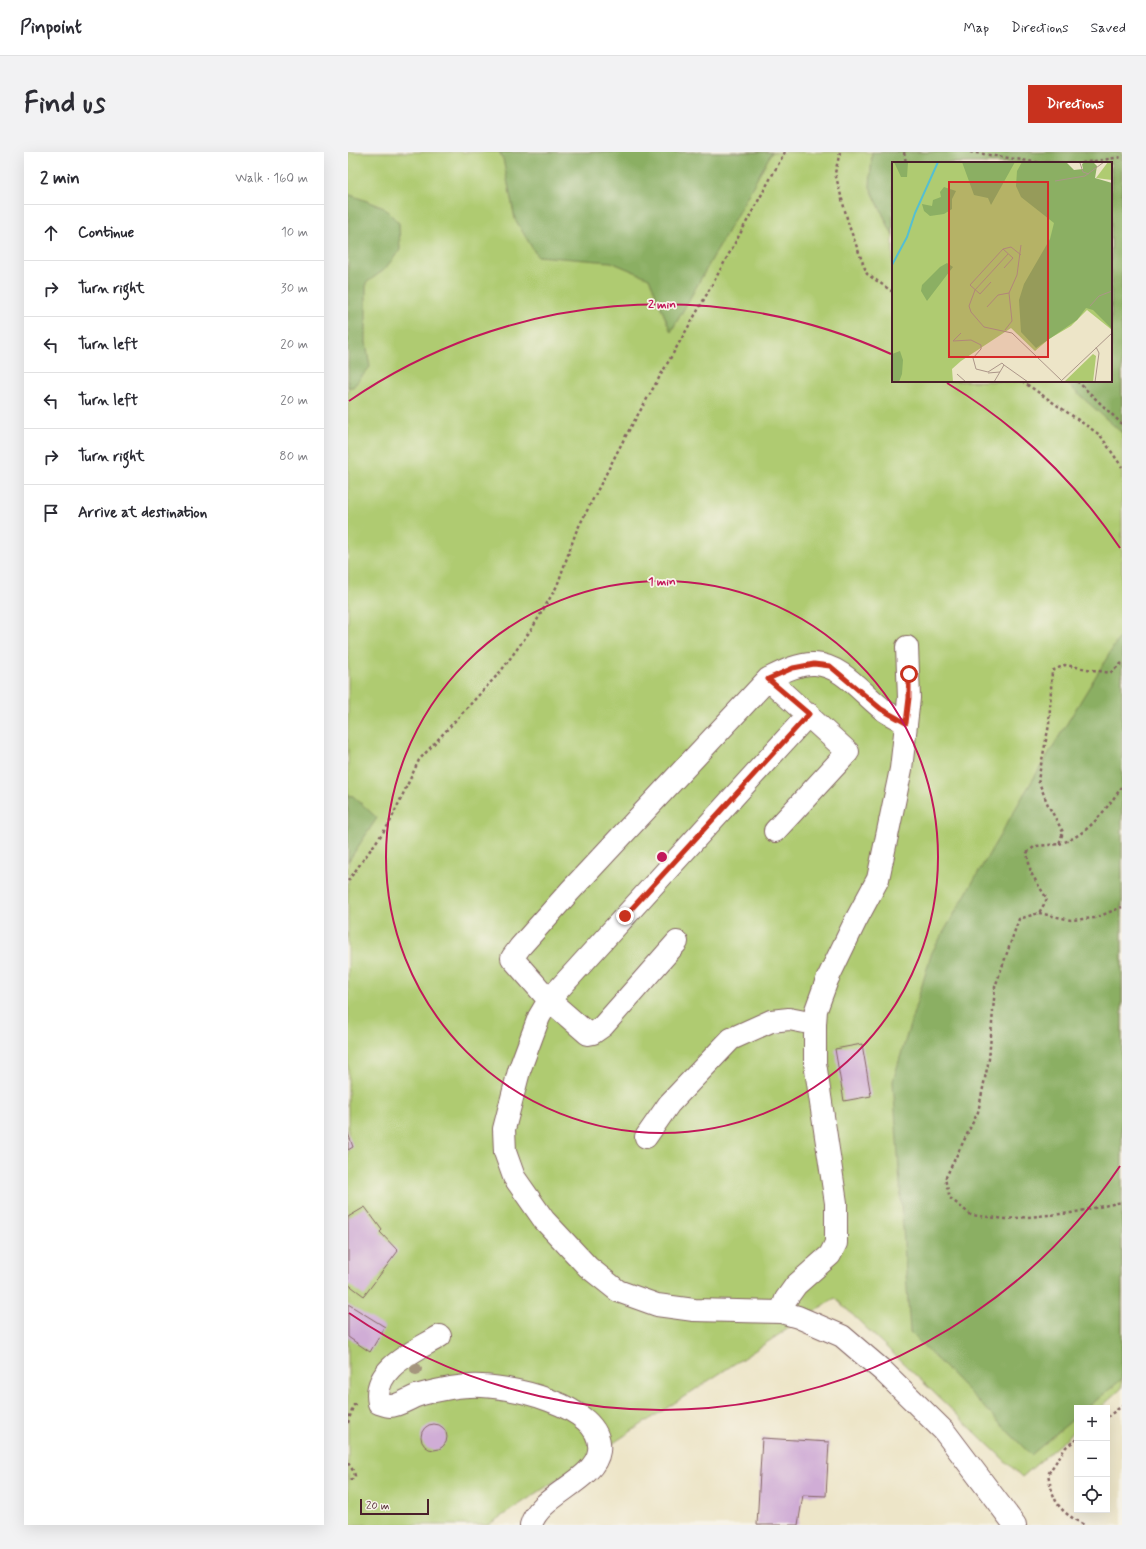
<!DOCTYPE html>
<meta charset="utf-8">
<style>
:root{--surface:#fff;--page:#f2f2f3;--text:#2b2b33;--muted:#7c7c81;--line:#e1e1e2;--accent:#c8321e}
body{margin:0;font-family:Mynerve,sans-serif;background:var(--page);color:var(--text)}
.controls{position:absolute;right:12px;bottom:12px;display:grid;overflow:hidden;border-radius:0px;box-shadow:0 4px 16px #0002}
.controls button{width:36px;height:36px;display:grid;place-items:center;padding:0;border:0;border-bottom:1px solid var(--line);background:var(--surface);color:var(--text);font:20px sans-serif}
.scale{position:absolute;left:12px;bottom:10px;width:69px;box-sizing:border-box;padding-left:4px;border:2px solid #4a1f2b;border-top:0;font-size:11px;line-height:14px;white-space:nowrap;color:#4a1f2b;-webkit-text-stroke:3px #f7f3e8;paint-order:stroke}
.stop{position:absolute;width:12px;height:12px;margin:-9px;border:3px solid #c8321e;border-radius:50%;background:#fff}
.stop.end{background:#c8321e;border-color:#fff;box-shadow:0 1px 4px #0008}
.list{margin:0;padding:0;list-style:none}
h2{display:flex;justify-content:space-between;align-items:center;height:52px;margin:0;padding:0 16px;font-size:17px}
h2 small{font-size:13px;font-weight:400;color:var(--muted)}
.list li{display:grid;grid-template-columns:26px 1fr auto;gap:12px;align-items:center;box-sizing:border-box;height:56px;padding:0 16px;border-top:1px solid var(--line)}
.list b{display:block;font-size:15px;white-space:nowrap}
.list em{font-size:13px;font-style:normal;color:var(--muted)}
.icon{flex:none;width:22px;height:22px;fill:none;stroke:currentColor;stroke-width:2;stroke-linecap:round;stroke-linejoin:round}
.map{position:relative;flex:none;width:774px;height:1373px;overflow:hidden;border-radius:0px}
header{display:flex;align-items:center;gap:24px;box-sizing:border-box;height:56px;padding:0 20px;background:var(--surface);border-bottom:1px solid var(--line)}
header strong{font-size:19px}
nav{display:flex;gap:22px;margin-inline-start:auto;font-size:14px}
.intro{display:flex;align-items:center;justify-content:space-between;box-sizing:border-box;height:96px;padding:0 24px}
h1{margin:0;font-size:28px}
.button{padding:10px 18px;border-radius:0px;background:var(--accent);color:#fff;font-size:14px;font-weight:700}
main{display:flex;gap:24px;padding:0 24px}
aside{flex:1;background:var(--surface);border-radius:0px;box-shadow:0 4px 16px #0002}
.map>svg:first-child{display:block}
.green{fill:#afcb71;stroke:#7c754e;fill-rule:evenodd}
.forest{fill:#8baf63;stroke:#6a6747}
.building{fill:#d0add6}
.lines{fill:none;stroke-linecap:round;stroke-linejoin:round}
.minor-casing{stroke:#836462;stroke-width:24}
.path{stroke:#836462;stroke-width:2.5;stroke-dasharray:3 3;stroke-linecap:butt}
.minor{stroke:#fff;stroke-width:22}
.tree{fill:#a4957d}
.route{stroke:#c8321e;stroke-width:5}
.ring{fill:none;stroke:#c2185b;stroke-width:2}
.inset-river{fill:none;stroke:#55bfd1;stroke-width:2}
.inset-road{fill:none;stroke:#ac9689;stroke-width:1}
.view{fill:#d62828;fill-opacity:0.15;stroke:#d62828;stroke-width:2}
.inset-edge{fill:none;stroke:#4a1f2b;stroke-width:2}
.centre{fill:#c2185b;stroke:#f7f3e8;stroke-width:2}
.ring-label{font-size:12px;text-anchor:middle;font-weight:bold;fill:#c2185b;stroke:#f7f3e8;stroke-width:3.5;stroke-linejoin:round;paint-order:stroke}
</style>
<header>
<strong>Pinpoint</strong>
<nav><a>Map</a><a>Directions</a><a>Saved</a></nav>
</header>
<div class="intro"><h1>Find us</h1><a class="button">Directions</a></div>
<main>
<aside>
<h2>2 min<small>Walk · 160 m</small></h2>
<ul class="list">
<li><svg class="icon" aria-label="ahead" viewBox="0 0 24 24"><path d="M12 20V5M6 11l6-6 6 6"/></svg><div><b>Continue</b></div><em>10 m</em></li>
<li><svg class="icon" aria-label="right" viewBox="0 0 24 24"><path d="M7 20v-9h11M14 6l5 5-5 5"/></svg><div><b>Turn right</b></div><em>30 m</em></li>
<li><svg class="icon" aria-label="left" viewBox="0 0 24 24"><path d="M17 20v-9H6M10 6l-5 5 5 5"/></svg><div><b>Turn left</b></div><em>20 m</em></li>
<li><svg class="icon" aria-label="left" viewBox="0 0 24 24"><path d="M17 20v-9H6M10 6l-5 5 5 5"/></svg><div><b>Turn left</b></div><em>20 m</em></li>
<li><svg class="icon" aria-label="right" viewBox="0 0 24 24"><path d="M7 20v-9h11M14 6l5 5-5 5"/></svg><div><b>Turn right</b></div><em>80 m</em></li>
<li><svg class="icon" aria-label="arrive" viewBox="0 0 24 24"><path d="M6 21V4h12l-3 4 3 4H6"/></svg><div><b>Arrive at destination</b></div></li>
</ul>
</aside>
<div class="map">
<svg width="774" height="1373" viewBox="0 0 774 1373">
<rect width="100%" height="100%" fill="#f7f3e8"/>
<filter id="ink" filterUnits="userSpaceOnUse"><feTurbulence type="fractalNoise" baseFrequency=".025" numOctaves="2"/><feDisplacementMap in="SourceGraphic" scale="8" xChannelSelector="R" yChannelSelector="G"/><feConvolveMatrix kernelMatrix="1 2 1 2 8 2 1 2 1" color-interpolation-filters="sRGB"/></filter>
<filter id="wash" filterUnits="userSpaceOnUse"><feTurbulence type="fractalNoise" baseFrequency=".012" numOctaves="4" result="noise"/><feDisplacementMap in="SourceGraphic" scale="16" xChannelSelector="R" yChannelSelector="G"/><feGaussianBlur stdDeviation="0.9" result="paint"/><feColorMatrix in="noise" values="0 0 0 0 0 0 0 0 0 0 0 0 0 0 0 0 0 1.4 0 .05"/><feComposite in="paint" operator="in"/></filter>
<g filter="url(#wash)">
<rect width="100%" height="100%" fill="#ede5c8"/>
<path class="green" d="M0 0H774V1236L752 1256H729V1277L674 1325 487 1146 140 1373H0ZM545 11H763V229H545Z"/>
<path class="forest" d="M151 0H424L323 180 301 126 263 110 189 104 167 67 155 7Z
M524 0H774V281L716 229H763V11H545V84L522 35Z
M0 42 35 55 51 71 52 98 36 118 18 131V190L22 215 5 235H0Z
M774 481V1227L739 1256H729V1264L683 1303 562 1180 545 929 584 800 676 642Z
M0 643 5 644 29 666 0 710Z"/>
<g id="blocks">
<path class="building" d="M514 892 523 944 496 949 487 897Z
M0 981 5 995 0 998Z
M17 1055 34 1078 32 1080 50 1099 16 1144 0 1132V1065Z
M0 1152 37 1175 22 1200 0 1185Z
M73 1285a13 13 0 1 1 26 0a13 13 0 1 1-26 0Z
M414 1286 481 1290 478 1344 455 1343 450 1373H409Z"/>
</g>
</g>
<g filter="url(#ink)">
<use href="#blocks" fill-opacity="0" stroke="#836462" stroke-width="1"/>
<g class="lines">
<defs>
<path id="minor" d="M420 527 500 600 427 679
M461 562 201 848 191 865 171 919 156 977 157 1000 166 1025 196 1068 240 1115 270 1139 309 1153 346 1158 433 1160 450 1165 494 1184 535 1219 596 1279 667 1373
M329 790 255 874 245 881 240 882 201 848 164 806 172 795 222 739 420 527C434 520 451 511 467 512 493 513 513 540 532 555 539 562 550 566 558 571
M298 985 321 952 383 887 423 869 441 867 467 872
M433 1160 438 1147 448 1133 482 1103 488 1091V1051L467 911V872L468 858 479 828 508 768 530 727 553 617 561 546 559 495
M92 1184C68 1199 23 1216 31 1251 34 1252 39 1254 42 1254 50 1254 61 1247 68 1244 80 1240 109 1234 122 1234 155 1232 257 1252 251 1299 247 1329 191 1343 183 1373"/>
</defs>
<use href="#minor" class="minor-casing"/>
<path class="path" d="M492 0 487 21 501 74 519 122 545 140
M556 0 558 11
M622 0 693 11
M734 11 774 5
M674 229 752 283 774 315
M729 229 774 272
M774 511 762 521 717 513 704 519 701 573 690 628 700 653 715 680 711 692 687 694 679 701 683 721 699 747 691 761 671 767 647 835 641 907 630 960 597 1027 602 1046 623 1063 658 1067 723 1061 774 1050
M711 692C742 682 755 660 774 635
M0 729 41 672 71 608 153 519 185 475 209 434 228 380 276 287 354 151 437 0
M691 761 723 768 747 766 774 755
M759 1265 774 1254
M0 1271 5 1254 9 1250
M729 1287 718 1295 700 1322C706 1352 710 1358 736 1373
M0 1311 6 1320 7 1324 5 1327 0 1328"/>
<use href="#minor" class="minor"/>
</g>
<circle class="tree" cx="68" cy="1217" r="6"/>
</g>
<g class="lines" filter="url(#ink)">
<path class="route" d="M277 764 461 562 420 527 445 516 466 512 482 514 533 557 558 571 561 546V522"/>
</g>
<g class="ring">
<circle cx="314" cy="705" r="276"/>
<path d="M772 1014A553 553 0 0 1 1 1161M1 249A553 553 0 0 1 543 202M599 231A553 553 0 0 1 772 396"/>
</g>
<g transform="translate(544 10)">
<rect width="220" height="220" fill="#ede5c8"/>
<path d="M0 0H171V6L220 35V168L195 148 179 164 157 177 143 189 119 166 69 199 60 207 61 220H0ZM216 0H220V18L204 16ZM201 192 204 194 201 220H172Z" fill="#afcb71"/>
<path d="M2 0H16L15 15H9ZM70 0H123L99 43 96 36 82 33ZM130 0H174L182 8 191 7 190 2 193 0H201L205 4 203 16 220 21V167L201 148 194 146 185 158 144 186 129 170 127 138 132 122 158 77 162 61 129 35 124 24 125 9ZM52 25 64 29 60 37V47L52 52 38 54 32 49 30 42 40 44 41 38 49 35 48 30ZM55 101 61 105 35 139 29 129 30 123 48 105ZM8 189 11 198 10 212 7 220H0V192Z" fill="#8baf63"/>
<path class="inset-river" d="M0 103 15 75 23 51 46 0"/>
<path class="inset-road" d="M188 1 191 10 197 12M163 19 193 14 212 0M111 87 121 96 112 106M116 92 83 128 77 144 79 150 92 165 120 171 169 218M99 120 88 132 78 123 111 87 119 85 129 93M198 144 207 134 220 129M95 145 106 133 117 131M113 168 120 159 117 131 125 113 129 83M69 171 61 179 79 178 89 183V187L81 196 84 207 96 210 110 201 112 203M112 203 136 220M96 211 108 210M65 212 74 220M102 220 112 203M168 220 220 171M203 220 207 191 204 185"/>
<path class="view" d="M57 20H156V195H57Z"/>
<rect width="220" height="220" class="inset-edge"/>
</g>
<circle cx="314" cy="705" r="6" class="centre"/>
<g class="ring-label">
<text x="314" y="156">2 min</text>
<text x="314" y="433">1 min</text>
</g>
</svg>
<div class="controls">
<button>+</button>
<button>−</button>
<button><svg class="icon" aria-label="locate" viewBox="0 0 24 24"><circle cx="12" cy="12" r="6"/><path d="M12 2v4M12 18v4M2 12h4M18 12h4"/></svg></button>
</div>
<div class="scale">20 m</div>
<div class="stop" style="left:561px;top:522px"></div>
<div class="stop end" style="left:277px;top:764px"></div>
</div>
</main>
